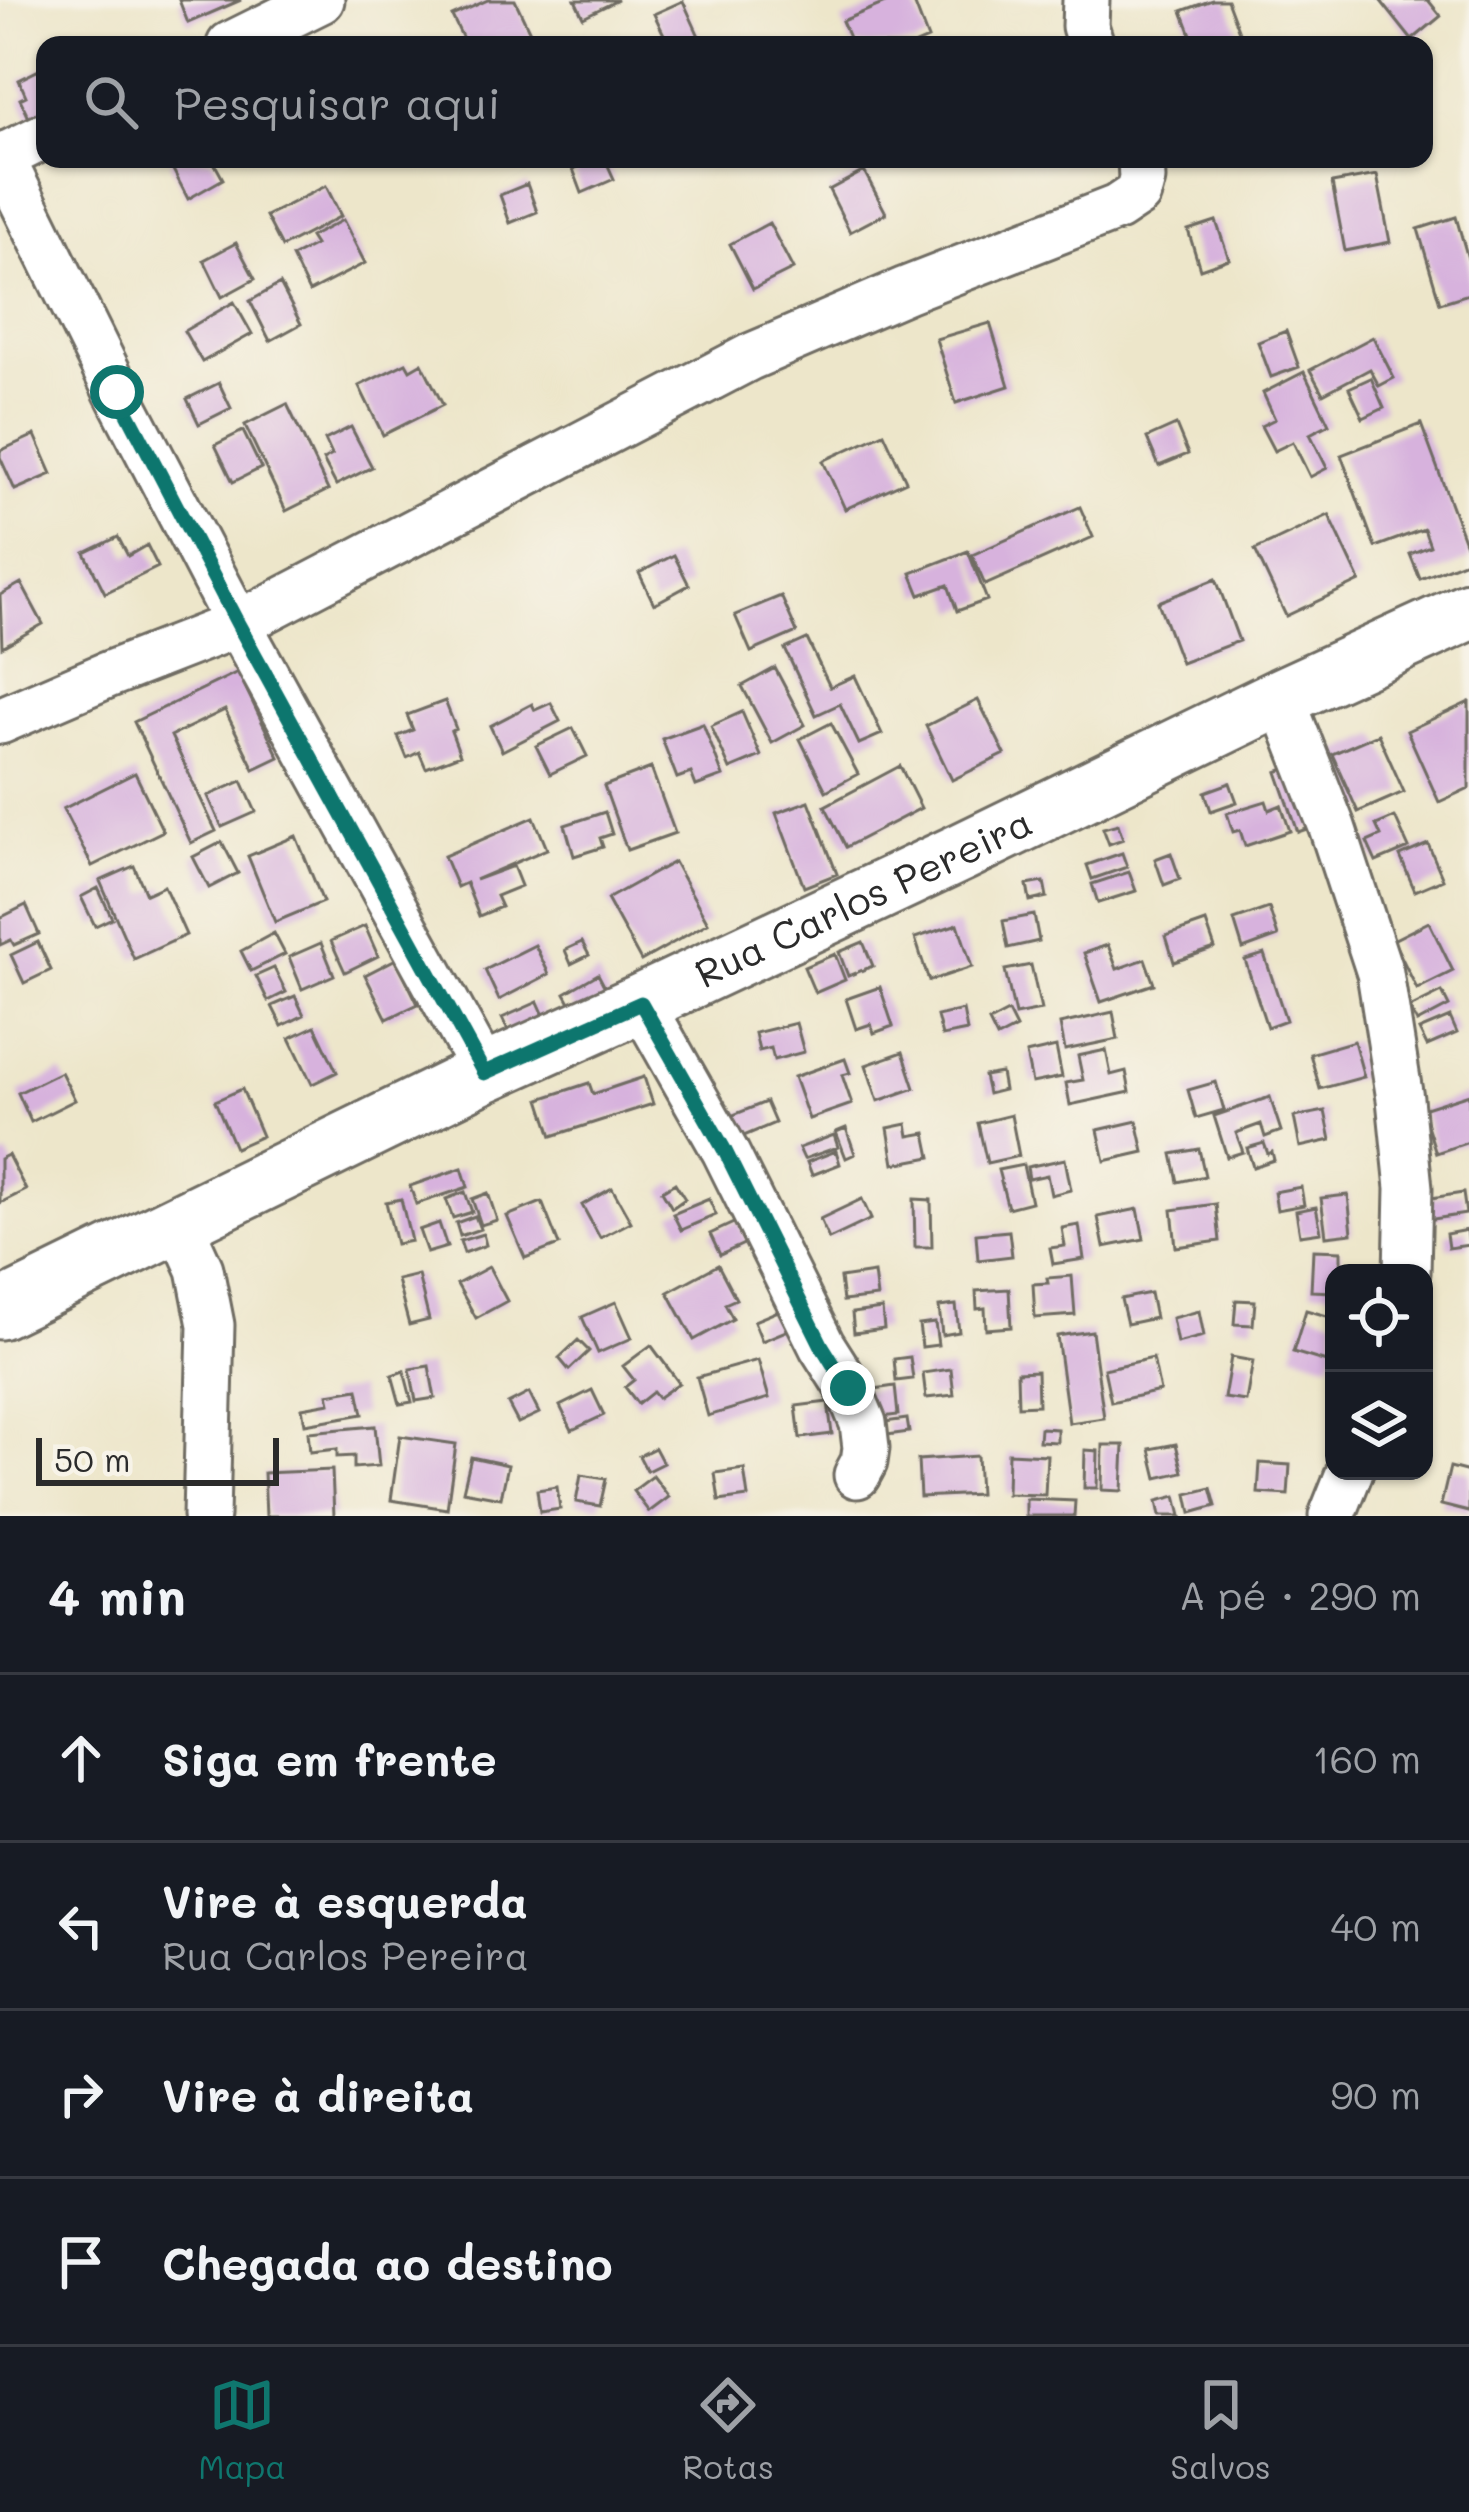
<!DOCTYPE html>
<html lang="pt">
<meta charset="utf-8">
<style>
:root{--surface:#171b24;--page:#242831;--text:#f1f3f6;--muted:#9ea1a6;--line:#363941;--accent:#0f766e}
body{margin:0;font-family:Mali,sans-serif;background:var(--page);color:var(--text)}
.controls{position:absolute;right:36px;bottom:36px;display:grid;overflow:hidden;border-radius:24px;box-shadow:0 3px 9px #0004}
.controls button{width:108px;height:108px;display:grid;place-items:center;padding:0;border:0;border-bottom:3px solid var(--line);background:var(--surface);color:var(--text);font:60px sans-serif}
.scale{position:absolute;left:36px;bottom:30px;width:243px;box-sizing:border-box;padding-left:12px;border:6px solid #2b2b2b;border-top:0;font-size:33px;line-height:42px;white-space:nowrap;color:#2b2b2b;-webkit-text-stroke:9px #f7f3e8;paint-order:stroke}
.stop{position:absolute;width:36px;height:36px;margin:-27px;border:9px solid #0f766e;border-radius:50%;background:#fff}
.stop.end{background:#0f766e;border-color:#fff;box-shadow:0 3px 12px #0008}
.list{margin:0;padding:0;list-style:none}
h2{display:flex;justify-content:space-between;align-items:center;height:156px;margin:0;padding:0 48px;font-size:51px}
h2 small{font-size:39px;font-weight:400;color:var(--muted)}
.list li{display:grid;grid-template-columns:78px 1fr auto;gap:36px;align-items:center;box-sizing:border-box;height:168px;padding:0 48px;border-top:3px solid var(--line)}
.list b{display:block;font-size:45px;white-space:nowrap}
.list p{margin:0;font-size:39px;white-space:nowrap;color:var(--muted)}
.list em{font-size:39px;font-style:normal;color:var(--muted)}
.icon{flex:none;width:66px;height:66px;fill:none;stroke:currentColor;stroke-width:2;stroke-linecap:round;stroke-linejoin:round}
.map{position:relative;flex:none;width:1469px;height:1516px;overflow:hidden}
.search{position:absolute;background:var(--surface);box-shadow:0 3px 9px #0004;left:36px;right:36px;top:36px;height:132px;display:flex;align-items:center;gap:30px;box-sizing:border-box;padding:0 42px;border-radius:24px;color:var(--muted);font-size:45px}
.sheet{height:828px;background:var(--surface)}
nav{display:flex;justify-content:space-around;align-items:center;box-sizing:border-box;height:168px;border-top:3px solid var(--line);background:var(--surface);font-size:33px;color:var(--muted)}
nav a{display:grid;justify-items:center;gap:6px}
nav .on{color:var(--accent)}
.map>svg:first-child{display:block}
.building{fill:#d7b2dd}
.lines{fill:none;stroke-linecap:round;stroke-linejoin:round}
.minor-casing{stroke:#6f6c63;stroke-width:51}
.major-casing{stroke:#6f6c63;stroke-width:63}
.minor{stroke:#fff;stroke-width:45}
.major{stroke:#fff;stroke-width:57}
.route{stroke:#0f766e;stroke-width:15}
.labels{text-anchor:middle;stroke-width:10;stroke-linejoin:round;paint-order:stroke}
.street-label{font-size:39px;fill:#2b2b2b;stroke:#f7f3e8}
</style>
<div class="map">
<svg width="1469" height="1516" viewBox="0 0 1469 1516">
<rect width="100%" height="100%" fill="#f7f3e8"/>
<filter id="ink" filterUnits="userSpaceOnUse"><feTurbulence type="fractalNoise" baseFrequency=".00833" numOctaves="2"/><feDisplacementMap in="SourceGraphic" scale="24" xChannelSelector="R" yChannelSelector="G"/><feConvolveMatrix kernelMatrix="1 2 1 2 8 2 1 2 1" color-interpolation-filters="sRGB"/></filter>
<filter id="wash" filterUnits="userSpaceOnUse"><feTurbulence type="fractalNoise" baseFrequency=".004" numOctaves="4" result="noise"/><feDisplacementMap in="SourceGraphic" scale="48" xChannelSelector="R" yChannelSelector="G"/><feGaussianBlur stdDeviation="2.7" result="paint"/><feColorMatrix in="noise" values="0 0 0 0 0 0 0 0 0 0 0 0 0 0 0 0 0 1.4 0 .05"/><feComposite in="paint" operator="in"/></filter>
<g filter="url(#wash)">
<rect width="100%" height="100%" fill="#ede6ca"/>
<g id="blocks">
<path class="building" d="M179 0H241L188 23Z
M488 0H515L536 45H466L452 16Z
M575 0H618L583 17Z
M892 0H913L928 39 914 45H852L842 21Z
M1212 0H1227L1239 32 1204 45H1195L1182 11Z
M1380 0H1428L1441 16 1412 40Z
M683 1 703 45H669L654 14Z
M45 67V113L30 120 20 99 26 96 19 80Z
M175 159H212L223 179 188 199 169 162Z
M596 159H605L614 179 582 193 573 169Z
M864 171 886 213 850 232 829 190Z
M1377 175 1390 242 1345 251 1332 183Z
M527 184 537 212 510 223 500 195Z
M326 186 341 216 282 247 266 216Z
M1456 217 1469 262V294L1440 303 1418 229Z
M343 220 365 263 309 292 292 257 315 245 310 237Z
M1216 221 1229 259 1200 269 1188 230Z
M769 223 793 269 753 289 730 244Z
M236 243 255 279 222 297 204 260Z
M280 284 301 324 270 341 250 301Z
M234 302 252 334 202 362 184 331Z
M990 323 1009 386 956 403 936 339Z
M1286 331 1299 367 1271 377 1258 342Z
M1373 337 1394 378 1379 386 1370 369 1323 394 1310 370Z
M406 363 410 370 422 363 443 405 383 435 359 386Z
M1304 372 1329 424 1310 434 1327 468 1310 477 1293 442 1274 451 1261 426 1275 419 1263 393Z
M1371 378 1384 408 1363 418 1349 388Z
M219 383 231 408 199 424 187 399Z
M287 404 328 490 286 511 245 425Z
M1421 424 1469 553V560L1420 579 1410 554 1430 546 1424 529 1375 547 1341 455Z
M1176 425 1188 454 1159 466 1147 438Z
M351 427 372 467 336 485 323 460 332 455 325 440Z
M243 431 261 468 233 482 215 445Z
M884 433 906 481 845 509 823 461Z
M35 435 52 474 15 490 0 457V451Z
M1080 507 1093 537 985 585 972 555Z
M1329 515 1360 581 1286 616 1255 550Z
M118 537 128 556 147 545 158 567 105 593 85 553Z
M968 551 987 600 957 611 948 585 920 595 911 573Z
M674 555 689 585 654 604 639 573Z
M1216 579 1239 641 1181 663 1158 602Z
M21 583 43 624 2 647 0 595Z
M781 596 797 632 751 652 735 615Z
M807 639 830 687 855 676 882 734 859 744 840 704 816 715 785 649Z
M775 668 805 725 772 743 742 686Z
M238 672 279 757 254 769 225 710 171 736 216 831 191 843 134 722Z
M978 700 1005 754 952 780 926 726Z
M445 701 456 729 451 731 460 755 426 768 419 752 407 758 398 736 413 730 407 715Z
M1469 702V788L1439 802 1407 731Z
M551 703 560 721 502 751 490 726 532 704 535 710Z
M742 712 761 756 730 769 711 726Z
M831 723 858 774 826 791 800 739Z
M703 724 723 776 696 786 691 773 677 778 662 739Z
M573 728 587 756 550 774 536 746Z
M1378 734 1404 792 1358 812 1332 754Z
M1302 763 1324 823 1298 832 1277 772Z
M900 766 921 808 846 847 825 806Z
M651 768 675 833 627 850 604 786Z
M135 773 163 831 92 866 63 809Z
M242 781 256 812 222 827 208 796Z
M1230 783 1237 802 1211 811 1205 792Z
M809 801 837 874 804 887 776 813Z
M1266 801 1269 810 1281 805 1290 831 1245 846 1240 830 1233 832 1227 813Z
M605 812 612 834 600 838 603 847 574 856 565 825Z
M534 817 547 849 475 880 513 866 521 886 496 896 501 907 479 916 466 883 457 887 444 856Z
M1395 817 1409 848 1376 862 1367 842 1381 836 1376 825Z
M1118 824 1123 839 1109 844 1103 828Z
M296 836 323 902 275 922 248 856Z
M222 842 238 873 209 888 193 857Z
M1428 844 1443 879 1415 891 1400 856Z
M1122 853 1127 867 1092 879 1087 865Z
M1171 853 1180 879 1164 885 1155 859Z
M674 862 708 923 641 961 607 899Z
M134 866 146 894 164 886 186 935 134 959 100 881Z
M1129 872 1136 891 1098 903 1092 884Z
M1044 882 1047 897 1030 901 1027 885Z
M98 888 112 918 95 926 81 897Z
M26 905 39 934 14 945 11 940 0 945V918Z
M1269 908 1278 936 1243 949 1234 920Z
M1034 915 1039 941 1008 948 1003 921Z
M1206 922 1215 948 1174 962 1166 936Z
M1429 922 1453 971 1417 989 1393 940Z
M958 924 972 967 929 981 915 938Z
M365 926 378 956 345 972 331 941Z
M274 933 285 954 251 971 241 951Z
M38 942 51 970 24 983 11 955Z
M582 942 589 955 571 964 565 950Z
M863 942 873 966 848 976 839 952Z
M321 943 334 975 302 989 289 957Z
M535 945 549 974 499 1000 485 970Z
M1108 945 1117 969 1145 959 1154 984 1101 1002 1084 953Z
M835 954 845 980 815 993 804 967Z
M1264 954 1286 1020 1267 1027 1245 960Z
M396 959 418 1004 387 1019 365 975Z
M1031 965 1041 1010 1015 1015 1005 970Z
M274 968 286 992 268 1001 256 976Z
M598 974 610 997 577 1015 565 993Z
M880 987 893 1026 874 1033 871 1024 856 1029 846 999Z
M1442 992 1449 1006 1417 1023 1410 1008Z
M295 996 304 1015 282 1026 272 1006Z
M538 1002 547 1022 511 1037 502 1018Z
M963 1010 967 1031 942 1036 937 1016Z
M1008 1012 1016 1028 997 1038 989 1022Z
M1113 1012 1118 1039 1065 1050 1060 1024Z
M1450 1017 1457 1033 1427 1046 1419 1030Z
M796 1023 804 1052 774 1060 771 1048 759 1051 755 1033Z
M315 1026 337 1072 312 1084 290 1038Z
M1354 1041 1364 1077 1320 1089 1310 1054Z
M1056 1047 1062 1077 1032 1083 1026 1054Z
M1106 1050 1111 1075 1126 1071 1130 1092 1070 1105 1066 1083 1083 1080 1078 1056Z
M903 1052 915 1088 878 1101 866 1065Z
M845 1059 850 1073 842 1075 852 1104 809 1119 794 1077Z
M61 1072 75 1100 31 1122 18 1093Z
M1001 1073 1004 1090 988 1094 984 1076Z
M644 1077 653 1104 552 1136 540 1099 589 1083 593 1094Z
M1216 1082 1224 1110 1196 1118 1188 1090Z
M242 1089 262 1136 235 1148 215 1101Z
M1469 1094V1142L1436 1153 1422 1109Z
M1270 1097 1281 1131 1265 1137 1261 1124 1236 1133 1243 1152 1227 1157 1214 1116Z
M766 1102 775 1123 732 1141 723 1119Z
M1325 1111 1331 1140 1300 1147 1294 1117Z
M1011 1115 1019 1156 987 1163 978 1123Z
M1137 1121 1144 1152 1105 1161 1098 1130Z
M907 1124 909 1136 926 1133 931 1157 894 1164 888 1128Z
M846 1128 855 1154 846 1158 836 1132Z
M834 1135 838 1147 804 1159 799 1148Z
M1264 1143 1268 1154 1272 1152 1274 1160 1253 1167 1247 1148Z
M1199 1149 1205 1176 1178 1182 1172 1154Z
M836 1151 840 1164 812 1175 807 1162Z
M8 1155 26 1190 0 1203V1159Z
M1065 1159 1071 1190 1051 1195 1047 1175 1029 1179 1027 1167Z
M1023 1165 1031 1202 1008 1208 998 1170Z
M462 1168 468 1187 416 1204 410 1186Z
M675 1183 685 1199 672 1208 662 1191Z
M1301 1187 1304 1205 1277 1210 1274 1192Z
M612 1188 631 1222 600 1238 582 1205Z
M465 1192 472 1212 453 1218 446 1199Z
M488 1193 497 1220 481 1225 472 1199Z
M1463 1193 1466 1214 1414 1222 1412 1201Z
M1348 1195 1352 1233 1326 1236 1321 1198Z
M401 1199 411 1241 396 1244 386 1202Z
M709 1199 716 1215 681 1230 673 1214Z
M862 1199 871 1219 829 1239 820 1219Z
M914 1199 931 1200 932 1247H915Z
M542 1202 559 1245 525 1258 507 1216Z
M1216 1204 1220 1241 1176 1247 1172 1210Z
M1316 1207 1321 1232 1300 1235 1296 1211Z
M1138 1209 1144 1239 1104 1247 1098 1217Z
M475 1216 480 1229 460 1236 456 1223Z
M738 1221 748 1242 720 1255 710 1234Z
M439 1223 447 1247 427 1253 419 1230Z
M1079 1225 1084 1259 1053 1264 1050 1248 1065 1246 1062 1228Z
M1467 1230 1469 1245 1448 1248 1446 1234Z
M1009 1231 1012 1256 978 1260 976 1234Z
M483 1234 486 1245 464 1253 460 1241Z
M1313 1250 1341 1251V1273H1334V1292L1311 1291Z
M718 1265 736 1299 725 1304 733 1319 694 1340 668 1292Z
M489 1267 507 1301 476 1318 457 1284Z
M874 1273 877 1297 843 1301 840 1278Z
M418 1275 429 1320 409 1325 397 1280Z
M1072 1276 1075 1315 1035 1318 1033 1284 1048 1283 1047 1278Z
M1009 1289 1011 1327 986 1329 985 1308 977 1309 976 1291Z
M1150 1293 1155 1318 1127 1324 1121 1299Z
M1236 1300 1255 1301 1253 1325 1234 1324Z
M616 1302 632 1338 598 1353 582 1317Z
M956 1305 959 1332 942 1335 939 1307Z
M783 1309 791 1329 762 1341 754 1321Z
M882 1309 884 1329 854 1333 852 1313Z
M1306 1310 1334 1318V1348L1330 1363 1293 1352Z
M1199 1311 1204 1336 1177 1343 1172 1318Z
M935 1323 938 1345 922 1347 919 1325Z
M1092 1331 1104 1418 1069 1423 1057 1336Z
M578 1340 589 1351 569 1370 559 1358Z
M651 1345 679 1383 658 1398 653 1392 638 1404 625 1387 634 1380 623 1366Z
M910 1357 913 1379 896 1381 894 1359Z
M1231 1357 1253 1361 1246 1401 1224 1398Z
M1153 1358 1160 1391 1111 1402 1104 1369Z
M758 1360 769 1398 708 1416 697 1377Z
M429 1366 435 1398 416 1401 410 1369Z
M951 1369 954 1395 926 1398 923 1373Z
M404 1371 412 1402 400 1404 392 1375Z
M1037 1371 1038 1405 1018 1406 1017 1372Z
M895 1386 898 1415 865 1419 861 1391Z
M358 1389 363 1414 305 1424 302 1408 330 1403 328 1394Z
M592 1390 604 1415 572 1430 560 1406Z
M529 1393 539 1413 518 1423 508 1404Z
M828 1402 832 1434 800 1438 796 1406Z
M907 1419 909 1432 887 1435 885 1422Z
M375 1426 379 1466 354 1468V1456L337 1457V1449L310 1452 308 1432Z
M1040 1428 1057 1429V1442L1039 1441Z
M400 1436 456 1444 447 1509 391 1500Z
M1176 1444 1183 1472 1157 1478 1150 1449Z
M1103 1445H1124L1122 1491 1102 1490Z
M655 1448 663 1463 647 1471 639 1456Z
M1085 1450 1098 1451 1097 1488H1084Z
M1008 1453 1047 1455 1045 1495 1007 1494Z
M977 1456 979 1494 920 1497 918 1460Z
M471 1457 508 1465 501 1498 463 1491Z
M1260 1463 1290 1465 1288 1495 1258 1493Z
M1450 1467 1469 1472V1512L1441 1505Z
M744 1469 748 1497 719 1501 715 1473Z
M332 1470 334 1516H266L264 1473Z
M581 1475 606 1479 600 1506 576 1502Z
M653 1476 669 1497 649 1512 633 1491Z
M557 1487 560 1509 540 1512 537 1490Z
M1211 1488 1216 1506 1191 1513 1187 1494Z
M1176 1496 1181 1516H1160L1157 1501Z
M1026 1499 1075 1501 1074 1516H1026Z"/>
</g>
</g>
<g filter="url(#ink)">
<use href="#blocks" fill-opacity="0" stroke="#6f6c63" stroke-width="3"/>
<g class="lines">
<defs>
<path id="minor" d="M1086 0 1085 26 1091 45
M230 45 321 0
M0 155 117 392 238 624 485 1073
M0 158 45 136
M1281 697 1332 827 1380 973 1400 1099 1409 1188 1407 1273
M0 721 107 675 238 624 750 357 906 290 1117 208 1138 194 1142 179 1141 159
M641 1003 725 1151 822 1346 848 1387 863 1423 866 1448 864 1462 857 1475
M179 1223 200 1269 211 1325 206 1516
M1332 1516 1350 1471"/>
<g id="major">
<path id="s1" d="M0 1310 485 1073 641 1003 962 852 1281 697 1469 611"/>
</g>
</defs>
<use href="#minor" class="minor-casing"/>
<use href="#major" class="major-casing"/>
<use href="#minor" class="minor"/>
<use href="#major" class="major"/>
</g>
</g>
<g class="lines" filter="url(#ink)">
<path class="route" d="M117 392 238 624 484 1073 641 1003 725 1151 822 1346 848 1388"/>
</g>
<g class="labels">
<g class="street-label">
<text dy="14" stroke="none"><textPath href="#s1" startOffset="957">Rua Carlos Pereira</textPath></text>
</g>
</g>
</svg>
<div class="controls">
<button><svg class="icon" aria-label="locate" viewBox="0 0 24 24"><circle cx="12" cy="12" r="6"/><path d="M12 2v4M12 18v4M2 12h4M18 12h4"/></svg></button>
<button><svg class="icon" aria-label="layers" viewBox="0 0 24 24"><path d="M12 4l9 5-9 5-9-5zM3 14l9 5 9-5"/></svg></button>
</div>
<div class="scale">50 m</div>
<div class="stop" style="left:117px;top:392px"></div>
<div class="stop end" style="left:848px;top:1388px"></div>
<div class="search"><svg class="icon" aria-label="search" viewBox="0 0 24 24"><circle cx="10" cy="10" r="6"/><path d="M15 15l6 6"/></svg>Pesquisar aqui</div>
</div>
<section class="sheet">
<h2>4 min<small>A pé · 290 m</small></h2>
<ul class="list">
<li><svg class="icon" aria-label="ahead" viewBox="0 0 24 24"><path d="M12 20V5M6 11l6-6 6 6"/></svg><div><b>Siga em frente</b></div><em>160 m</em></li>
<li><svg class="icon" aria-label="left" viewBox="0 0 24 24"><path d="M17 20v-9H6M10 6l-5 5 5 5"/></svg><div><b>Vire à esquerda</b><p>Rua Carlos Pereira</p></div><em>40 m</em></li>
<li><svg class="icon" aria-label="right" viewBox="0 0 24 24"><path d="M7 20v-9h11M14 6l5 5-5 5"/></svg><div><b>Vire à direita</b></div><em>90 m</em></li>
<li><svg class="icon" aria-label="arrive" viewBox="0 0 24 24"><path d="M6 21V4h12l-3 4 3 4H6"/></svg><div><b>Chegada ao destino</b></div></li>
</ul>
</section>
<nav>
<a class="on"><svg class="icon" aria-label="map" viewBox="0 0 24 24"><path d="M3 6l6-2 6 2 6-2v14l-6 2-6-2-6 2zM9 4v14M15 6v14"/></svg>Mapa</a>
<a><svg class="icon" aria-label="directions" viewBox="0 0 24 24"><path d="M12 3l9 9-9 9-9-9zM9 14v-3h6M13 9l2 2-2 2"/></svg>Rotas</a>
<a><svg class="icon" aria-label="saved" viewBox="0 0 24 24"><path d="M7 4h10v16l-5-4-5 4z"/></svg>Salvos</a>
</nav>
